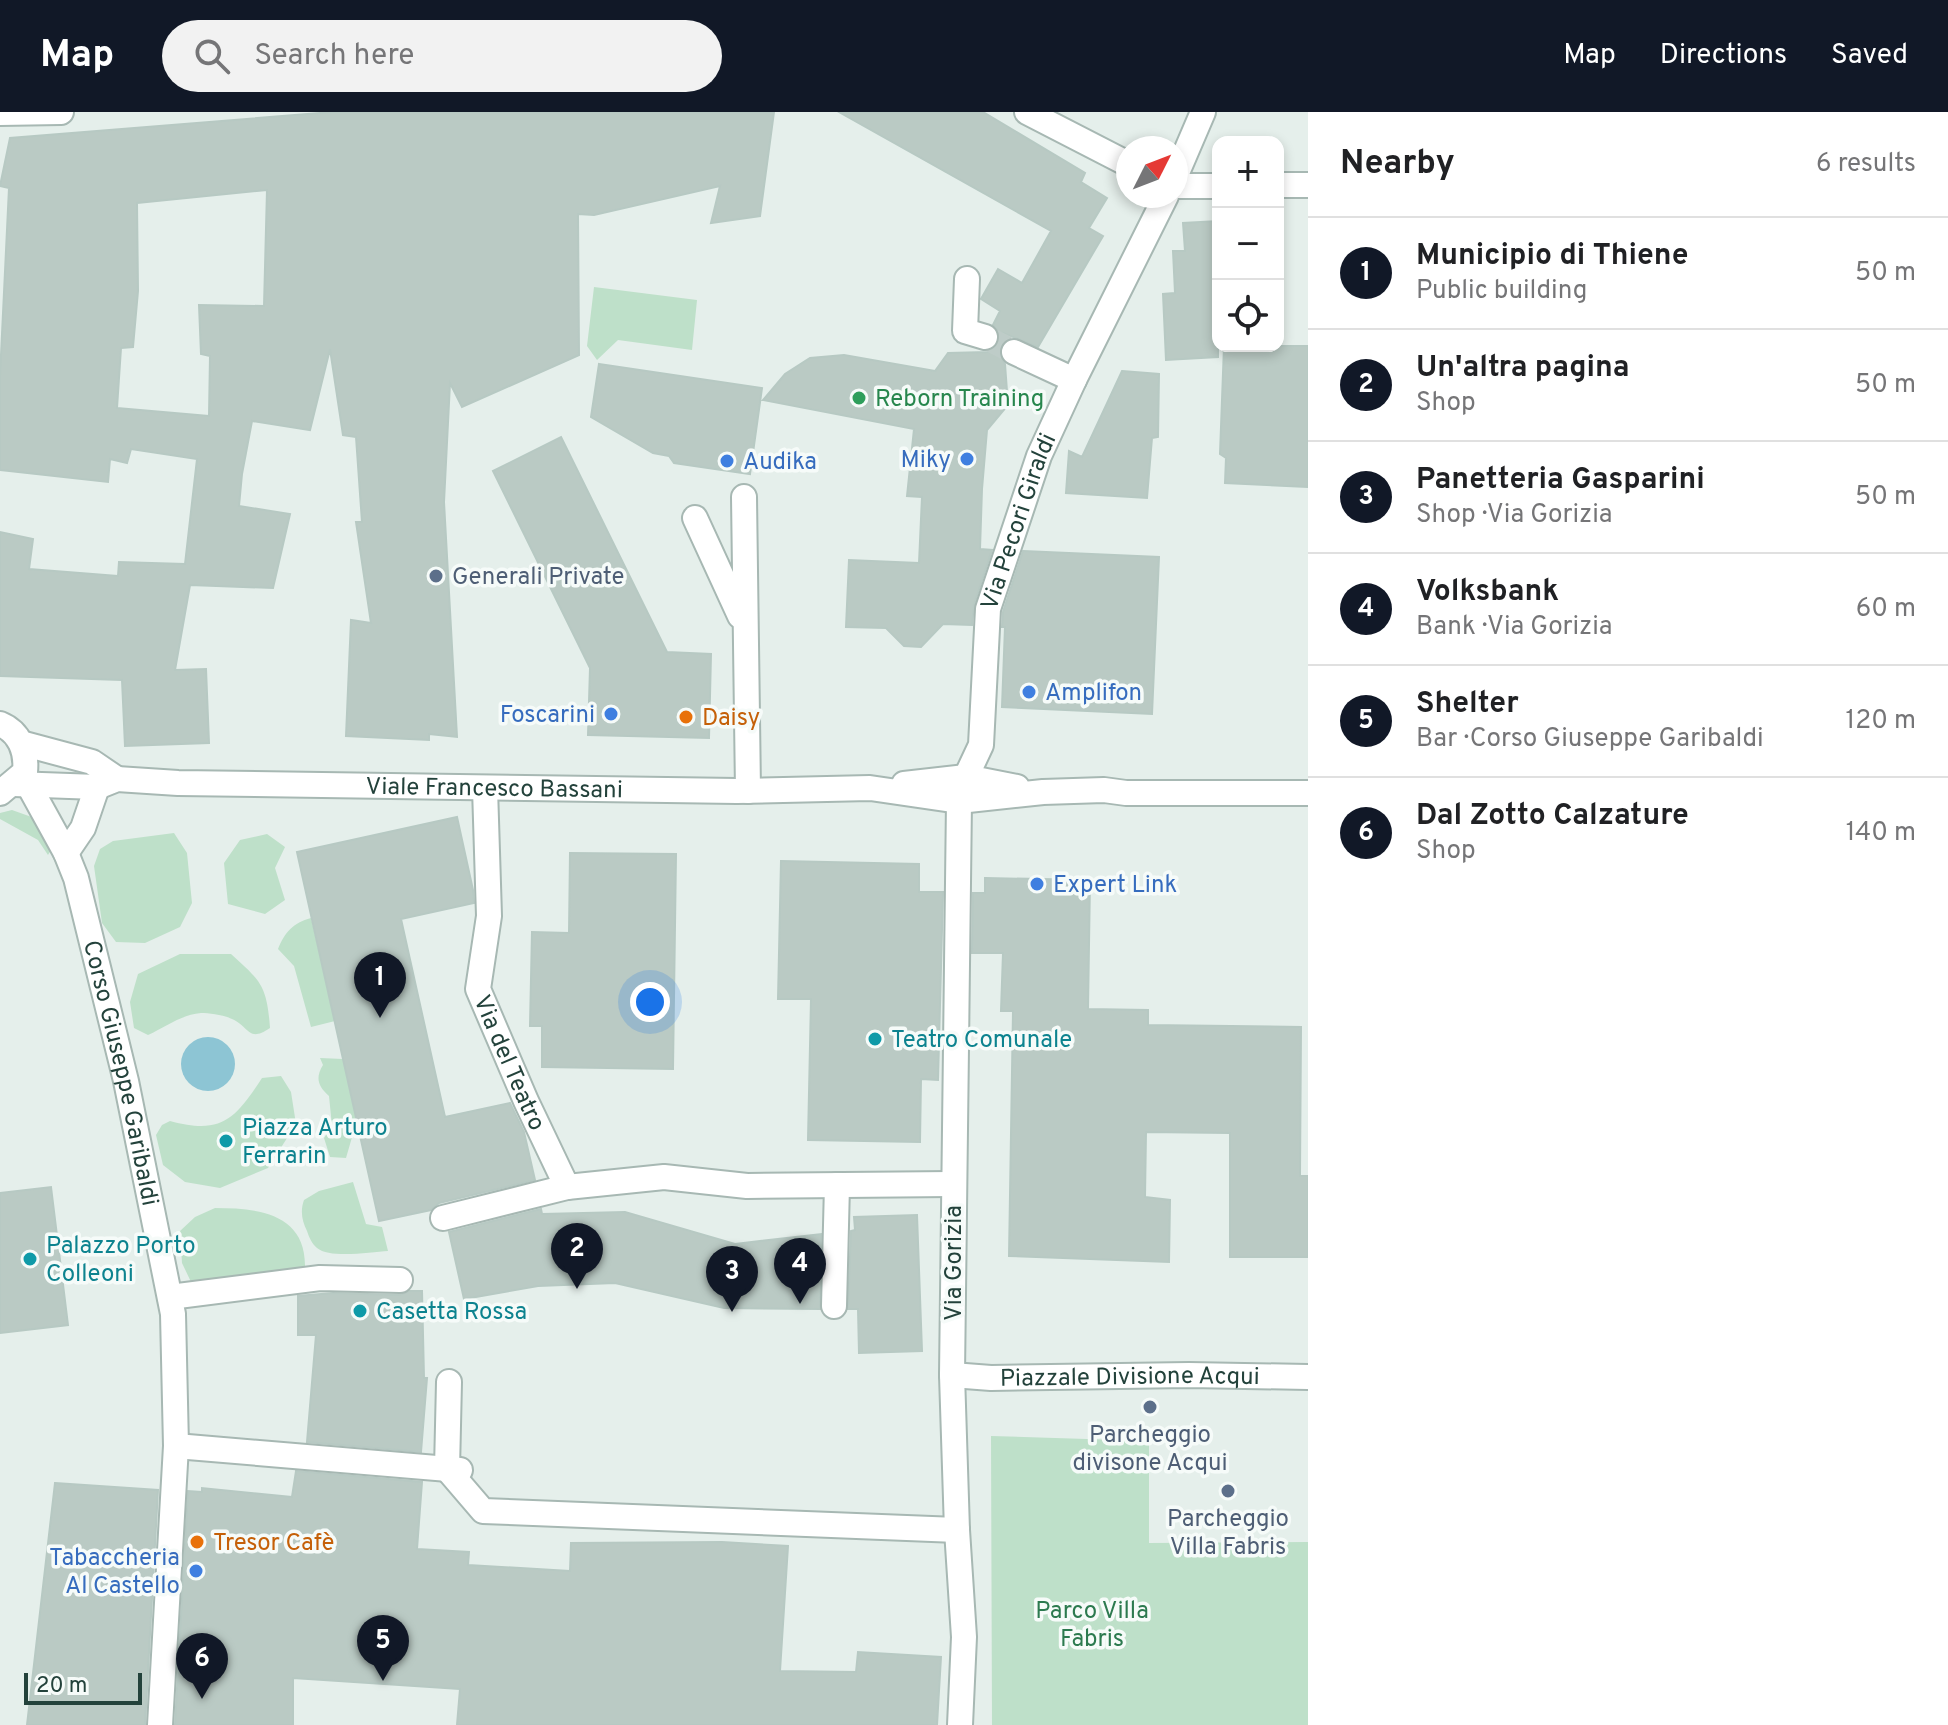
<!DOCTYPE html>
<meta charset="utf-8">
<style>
:root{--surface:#fff;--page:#f2f2f2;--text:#202124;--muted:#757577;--line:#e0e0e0;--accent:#111827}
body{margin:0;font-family:Overpass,sans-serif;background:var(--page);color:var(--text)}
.controls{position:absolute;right:24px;top:24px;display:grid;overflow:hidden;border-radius:16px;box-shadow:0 4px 12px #0003}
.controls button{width:72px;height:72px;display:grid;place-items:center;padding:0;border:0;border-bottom:2px solid var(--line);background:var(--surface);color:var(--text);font:40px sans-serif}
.compass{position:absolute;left:1116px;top:24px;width:72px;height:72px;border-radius:50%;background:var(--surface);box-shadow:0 4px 12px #0003;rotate:48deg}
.scale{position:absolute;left:24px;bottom:20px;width:118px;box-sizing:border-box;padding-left:8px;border:4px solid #23423b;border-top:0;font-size:22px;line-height:28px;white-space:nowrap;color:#23423b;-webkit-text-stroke:6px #f6fbf9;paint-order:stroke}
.you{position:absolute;left:650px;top:890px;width:28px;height:28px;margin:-20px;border:6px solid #fff;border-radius:50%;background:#1a73e8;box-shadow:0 0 0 12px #1a73e833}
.badge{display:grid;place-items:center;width:52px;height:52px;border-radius:50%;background:var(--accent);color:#fff;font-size:26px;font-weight:700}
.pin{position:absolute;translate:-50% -66px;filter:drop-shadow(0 2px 4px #0008)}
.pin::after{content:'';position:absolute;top:42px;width:28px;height:24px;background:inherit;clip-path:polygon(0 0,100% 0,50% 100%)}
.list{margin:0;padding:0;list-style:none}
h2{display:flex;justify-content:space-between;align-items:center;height:104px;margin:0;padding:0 32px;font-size:34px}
h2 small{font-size:26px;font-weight:400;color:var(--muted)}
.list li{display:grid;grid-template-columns:52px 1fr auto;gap:24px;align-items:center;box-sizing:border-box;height:112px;padding:0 32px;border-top:2px solid var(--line)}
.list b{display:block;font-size:30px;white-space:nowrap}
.list p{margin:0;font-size:26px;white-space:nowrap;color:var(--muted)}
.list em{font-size:26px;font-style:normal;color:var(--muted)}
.icon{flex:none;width:44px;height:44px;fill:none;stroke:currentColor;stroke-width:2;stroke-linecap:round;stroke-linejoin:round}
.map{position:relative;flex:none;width:1308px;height:1613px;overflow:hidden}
header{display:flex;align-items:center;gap:48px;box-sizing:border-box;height:112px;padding:0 40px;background:var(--accent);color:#fff}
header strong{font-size:38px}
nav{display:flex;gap:44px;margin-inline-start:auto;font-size:28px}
.search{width:560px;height:72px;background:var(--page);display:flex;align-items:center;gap:20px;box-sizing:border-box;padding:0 28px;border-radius:44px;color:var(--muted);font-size:30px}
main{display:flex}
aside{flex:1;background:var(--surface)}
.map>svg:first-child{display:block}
.green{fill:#bee0c9}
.water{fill:#8dc5d4}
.building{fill:#bacac4;stroke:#b7c9c3;stroke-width:2;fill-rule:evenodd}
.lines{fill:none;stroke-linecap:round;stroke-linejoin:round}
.minor-tunnel{stroke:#beccc8;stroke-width:24;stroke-dasharray:24 12;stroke-linecap:butt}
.minor-casing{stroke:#a7b8b3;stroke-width:28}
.minor{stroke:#fff;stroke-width:24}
.leisure-dot{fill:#2e9e5b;stroke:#f6fbf9;stroke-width:3}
.shop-dot{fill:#3f7fe0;stroke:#f6fbf9;stroke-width:3}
.service-dot{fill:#5c6f8a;stroke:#f6fbf9;stroke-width:3}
.food-dot{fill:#e8710a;stroke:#f6fbf9;stroke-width:3}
.culture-dot{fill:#0f9aa8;stroke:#f6fbf9;stroke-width:3}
.labels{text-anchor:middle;stroke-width:7;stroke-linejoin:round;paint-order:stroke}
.leisure-label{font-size:24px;fill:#27864d;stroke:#f6fbf9;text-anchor:start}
.shop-label{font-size:24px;fill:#366cbe;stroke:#f6fbf9;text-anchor:end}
.street-label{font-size:24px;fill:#23423b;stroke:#f6fbf9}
.service-label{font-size:24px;fill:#4e5e75;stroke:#f6fbf9}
.food-label{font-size:24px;fill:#c56008;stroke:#f6fbf9;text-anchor:start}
.culture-label{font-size:24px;fill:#0d838f;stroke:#f6fbf9;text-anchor:start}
.park-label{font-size:24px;fill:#2c7a4f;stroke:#f6fbf9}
</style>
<header>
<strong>Map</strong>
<div class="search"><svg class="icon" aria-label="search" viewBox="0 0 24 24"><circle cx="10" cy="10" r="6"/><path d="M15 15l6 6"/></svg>Search here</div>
<nav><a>Map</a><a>Directions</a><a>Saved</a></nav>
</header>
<main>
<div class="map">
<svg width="1308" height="1613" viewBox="0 0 1308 1613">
<rect width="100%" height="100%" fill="#e5efeb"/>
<path class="green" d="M594 175 697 188 692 238 618 228 597 248 587 234Z
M12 698 40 708 51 738 48 743 38 728 0 707V701Z
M174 721 187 741 192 791 180 815 145 831 116 830 102 811 94 754 100 737 113 729Z
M267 722 285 735 275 756 285 788 265 802 228 792 224 751 240 728Z
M311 806 335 909 311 915 294 854 278 837C285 820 293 811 311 806Z
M180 842H231C261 869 267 874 270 916 248 931 250 915 232 907 224 903 209 901 201 901 180 903 166 915 148 923L134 916 130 890 138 862Z
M320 946 343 947 357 1008 346 1046 330 1045 324 1026 332 1014 329 984C318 974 315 966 323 953Z
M281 964 291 980 296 1012 268 1056 220 1076 185 1070 163 1053 156 1023 162 1013 170 1009C222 1023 235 1007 262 966Z
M353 1070 366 1112 382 1115 388 1139C371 1140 330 1147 317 1136 312 1132 309 1125 307 1119 302 1109 300 1099 304 1088L319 1079Z
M215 1096C259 1096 306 1102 305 1155L192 1172 182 1151 180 1119 195 1105Z
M991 1324 1149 1329V1431L1308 1430V1613H992Z"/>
<path class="water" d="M181 952a27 27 0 1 1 54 0a27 27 0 1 1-54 0Z"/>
<path class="building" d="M332 0H774L760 104 711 111 720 74 594 103 578 102 579 243 462 295 450 271 444 390 457 625 429 622V628L346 624 351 508 371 511 356 410H362L356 325 343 323 330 237 310 318 252 309 242 362 239 394 290 402 273 476 190 473 175 558 206 557 209 631 125 634 122 568 0 564V420L33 427 29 457 118 464 119 450 185 452 197 347 131 337 127 351 110 347 108 370 0 358V264L9 76 0 74 10 26ZM267 78 264 194 199 193 201 242 210 244 209 304 117 296 121 236 133 235 138 179 137 91Z
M839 0H983L1085 61 1081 70 1107 86 1089 116 1103 124 1038 235 1003 221 1004 230 999 241 1005 252 1008 293 987 318 982 377 980 437 992 438 974 493 972 513 943 512 921 535 904 534 886 516 846 515 849 448 919 451 922 385 907 384 914 317 763 288 785 262 810 246 844 243 935 259 948 241 988 240 995 236 1000 222 993 213 1000 199 981 187 998 157 1022 171 1051 119Z
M1218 109V245L1166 248 1163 182 1175 181 1173 139H1185L1183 111Z
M1224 234H1308V375L1225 371 1226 346 1220 342Z
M599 252 762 276 750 362 674 351 669 344 653 341 591 305Z
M1122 259 1159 262 1158 325 1152 326 1147 386 1066 381 1069 339 1082 345Z
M561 325 667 540 711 542 709 626 588 623 590 556 493 359Z
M1023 439 1159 445 1152 602 1002 595 1005 515H1002L1003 500Z
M457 705 473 778 474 791 401 807 445 1005 510 991 524 1020 535 1068 439 1091 431 1098 379 1109 297 740Z
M570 741 676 742 673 957 542 955V914H530L532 820 569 821Z
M781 749 919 752V780H943L938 968 921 967 920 1030 808 1028 811 887H778Z
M985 766 1090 768 1088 897 1148 898V913L1301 915 1300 1064H1308V1145H1230V1021L1146 1020 1145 1085 1170 1088 1169 1150 1009 1144 1013 899H1001L1003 841H972L973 781H985Z
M51 1075 68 1213 0 1221V1081Z
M541 1097 542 1102 625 1100 735 1132 821 1122 820 1197 724 1196 615 1171 538 1174 464 1187 449 1120Z
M917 1103 922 1239 859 1241 858 1197H848L851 1119 855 1118 854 1105Z
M409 1179H422L424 1266H427L421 1340 307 1330 316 1223H298V1184L333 1181 400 1183Z
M296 1359 422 1370 417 1437 469 1440 468 1453 570 1459 571 1431 722 1430 788 1434 780 1559 856 1560 858 1540 941 1545 937 1613H457L460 1577 293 1566V1613H175L188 1379 202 1380V1376L292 1385Z
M55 1371 158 1378 145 1613H27Z"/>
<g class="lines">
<path class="minor-tunnel" d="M985 225 1014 240"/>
<defs>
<g id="minor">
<path d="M1027 0 1128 52"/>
<path d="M0 1 61 0"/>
<path d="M1176 63 1203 0"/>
<path d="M1278 73H1308"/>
<path d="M1176 74H1218"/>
<path d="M967 167 965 219 985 225"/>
<path d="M1014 240 1074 268"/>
<path d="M744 385 748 679"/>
<path d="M695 406 740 504"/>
<path d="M0 612C20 620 27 640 25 660L0 681"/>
<path d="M21 631 92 650 117 667"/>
<path id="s1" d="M966 665 981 633 988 497 1039 344 1074 268 1166 84"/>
<path id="s2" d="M14 672 97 675 117 667 178 671 737 679 870 676 959 689 1043 680 1104 678 1126 681H1308"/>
<path id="s3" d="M28 672 66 741 76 766 126 969 173 1202 176 1334 160 1613"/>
<path d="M904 672 966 665 1017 675"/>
<path id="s4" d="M485 676 489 804 478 877 526 989 567 1075 664 1065 747 1074 952 1072"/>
<path d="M959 689 952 1263 957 1418 964 1525 960 1613"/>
<path d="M66 741 83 716 97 675"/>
<path d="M443 1106 567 1075"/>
<path d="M170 1185 320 1166 400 1168"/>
<path d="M834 1194 837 1073"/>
<path id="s5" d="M952 1263 991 1266 1189 1263 1308 1265"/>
<path d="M449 1270 447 1357 483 1399 957 1418"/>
<path d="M176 1334 460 1358"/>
</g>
</defs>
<use href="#minor" class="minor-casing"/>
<use href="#minor" class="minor"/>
</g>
<circle class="leisure-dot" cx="859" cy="286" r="8"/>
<g class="shop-dot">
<circle cx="967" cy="347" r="8"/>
<circle cx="727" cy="349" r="8"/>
<circle cx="1029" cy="580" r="8"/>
<circle cx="611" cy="602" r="8"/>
<circle cx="1037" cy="772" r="8"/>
<circle cx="196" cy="1459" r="8"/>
</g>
<g class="service-dot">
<circle cx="436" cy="464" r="8"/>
<circle cx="1150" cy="1295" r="8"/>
<circle cx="1228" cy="1379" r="8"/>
</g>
<g class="food-dot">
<circle cx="686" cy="605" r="8"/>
<circle cx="197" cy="1430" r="8"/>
</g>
<g class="culture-dot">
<circle cx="875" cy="927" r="8"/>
<circle cx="226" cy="1029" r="8"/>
<circle cx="30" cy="1147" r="8"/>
<circle cx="360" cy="1199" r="8"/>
</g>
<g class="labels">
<g class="leisure-label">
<text x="875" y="294">Reborn Training</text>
</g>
<g class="shop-label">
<text x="951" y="355">Miky</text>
<text x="743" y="357" text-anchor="start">Audika</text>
<text x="1045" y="588" text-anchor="start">Amplifon</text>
<text x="595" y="610">Foscarini</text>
<text x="1053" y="780" text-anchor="start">Expert Link</text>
<text x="180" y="1453">Tabaccheria<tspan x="180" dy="28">Al Castello</tspan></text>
</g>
<g class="street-label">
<text dy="8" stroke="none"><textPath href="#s1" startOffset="264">Via Pecori Giraldi</textPath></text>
<text dy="8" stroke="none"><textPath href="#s2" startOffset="482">Viale Francesco Bassani</textPath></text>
<text dy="8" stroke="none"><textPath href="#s4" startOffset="282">Via del Teatro</textPath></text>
<text dy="8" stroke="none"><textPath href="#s3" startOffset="306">Corso Giuseppe Garibaldi</textPath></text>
<text transform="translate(953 1151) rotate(-90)" y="8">Via Gorizia</text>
<text dy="8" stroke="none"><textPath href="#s5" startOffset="178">Piazzale Divisione Acqui</textPath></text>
</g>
<g class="service-label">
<text x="452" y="472" text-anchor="start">Generali Private</text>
<text x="1150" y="1330">Parcheggio<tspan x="1150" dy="28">divisone Acqui</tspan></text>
<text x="1228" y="1414">Parcheggio<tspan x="1228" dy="28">Villa Fabris</tspan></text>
</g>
<g class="food-label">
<text x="702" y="613">Daisy</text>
<text x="213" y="1438">Tresor Cafè</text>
</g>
<g class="culture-label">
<text x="891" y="935">Teatro Comunale</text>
<text x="242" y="1023">Piazza Arturo<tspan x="242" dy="28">Ferrarin</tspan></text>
<text x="46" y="1141">Palazzo Porto<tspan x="46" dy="28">Colleoni</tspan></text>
<text x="376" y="1207">Casetta Rossa</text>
</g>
<g class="park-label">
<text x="1092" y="1506">Parco Villa<tspan x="1092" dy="28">Fabris</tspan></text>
</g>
</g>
</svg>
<div class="controls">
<button>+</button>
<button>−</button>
<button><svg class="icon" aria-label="locate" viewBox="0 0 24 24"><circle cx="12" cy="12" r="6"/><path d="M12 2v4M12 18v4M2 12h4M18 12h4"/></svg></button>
</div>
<svg class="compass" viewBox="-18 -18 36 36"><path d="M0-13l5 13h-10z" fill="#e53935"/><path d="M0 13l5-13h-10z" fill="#757577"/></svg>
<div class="scale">20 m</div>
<div class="you"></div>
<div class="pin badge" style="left:380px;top:906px">1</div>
<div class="pin badge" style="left:577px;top:1177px">2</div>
<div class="pin badge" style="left:732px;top:1200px">3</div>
<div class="pin badge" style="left:800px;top:1192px">4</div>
<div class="pin badge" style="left:383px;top:1569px">5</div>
<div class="pin badge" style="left:202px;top:1587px">6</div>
</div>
<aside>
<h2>Nearby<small>6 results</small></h2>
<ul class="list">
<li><span class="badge">1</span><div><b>Municipio di Thiene</b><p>Public building</p></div><em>50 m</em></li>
<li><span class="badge">2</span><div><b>Un'altra pagina</b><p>Shop</p></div><em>50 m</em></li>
<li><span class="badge">3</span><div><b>Panetteria Gasparini</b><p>Shop · Via Gorizia</p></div><em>50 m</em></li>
<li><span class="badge">4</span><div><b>Volksbank</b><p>Bank · Via Gorizia</p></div><em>60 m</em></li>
<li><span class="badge">5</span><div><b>Shelter</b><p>Bar · Corso Giuseppe Garibaldi</p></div><em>120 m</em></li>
<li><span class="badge">6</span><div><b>Dal Zotto Calzature</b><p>Shop</p></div><em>140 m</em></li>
</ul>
</aside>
</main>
